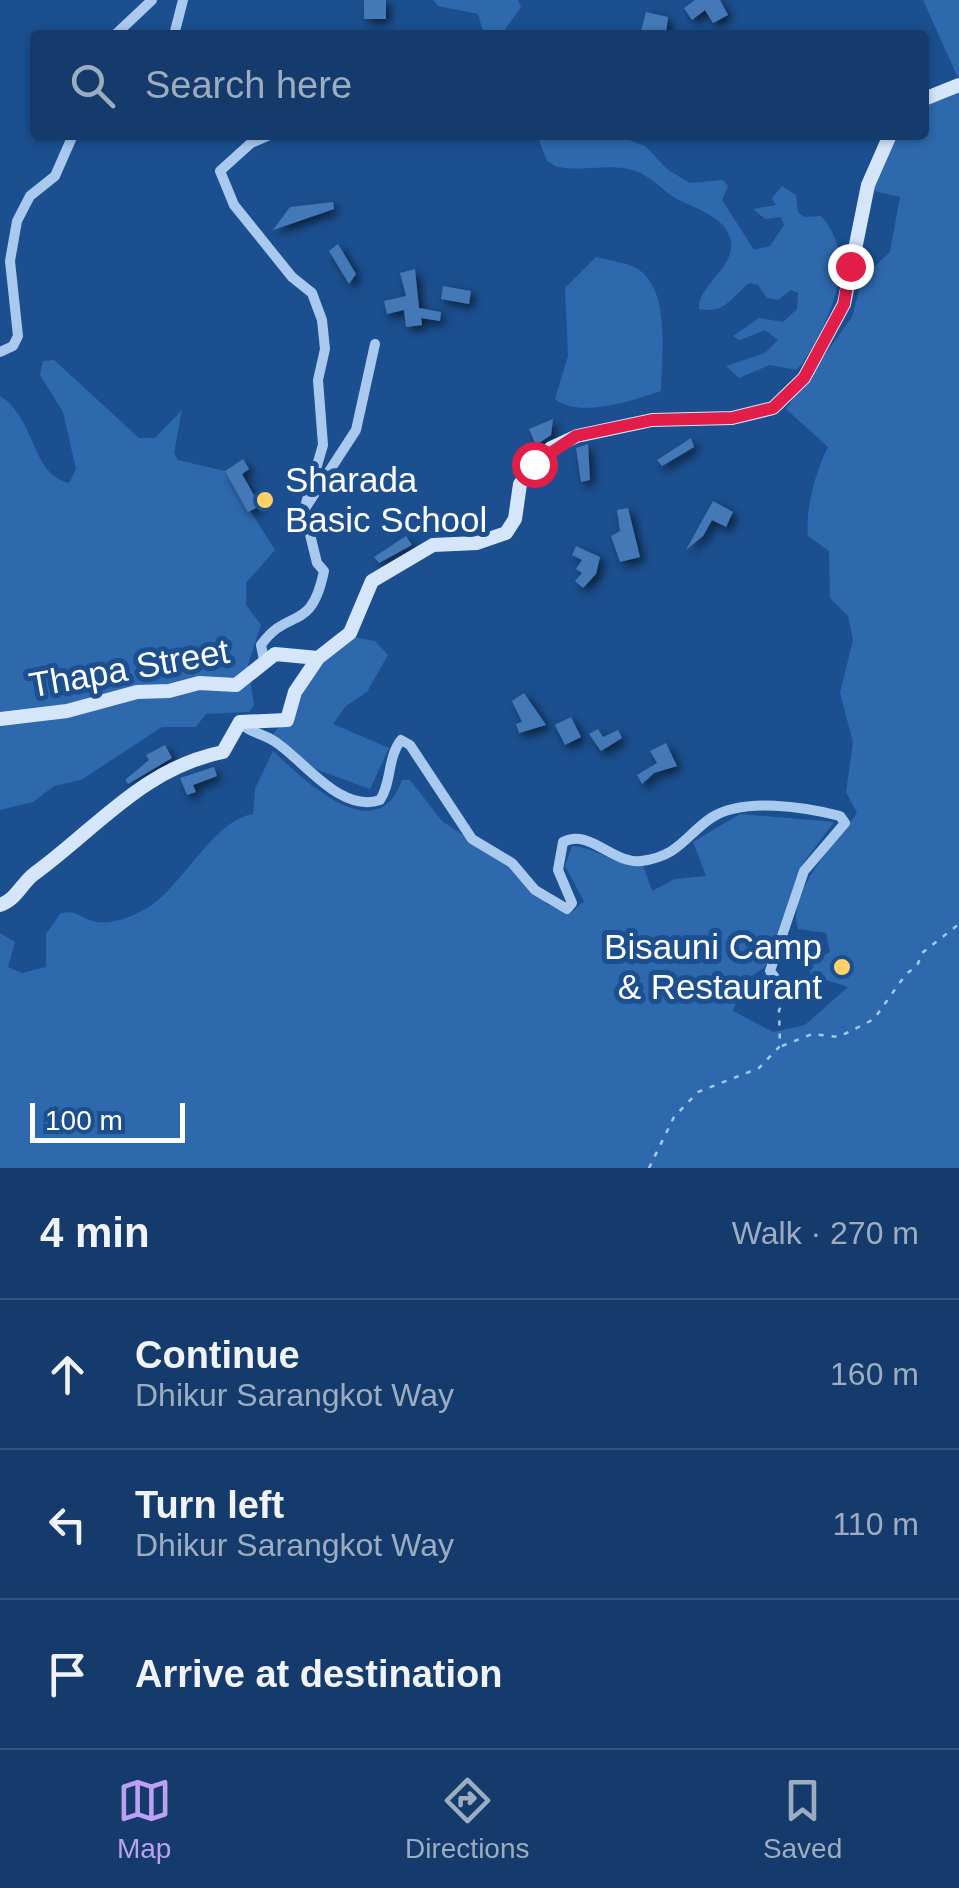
<!DOCTYPE html>
<meta charset="utf-8">
<style>
:root{--surface:#143b6b;--page:#1d4271;--text:#f1f3f6;--muted:#9dadc1;--line:#33557e;--accent:#bca0f2}
body{margin:0;font-family:Helvetica,sans-serif;background:var(--page);color:var(--text)}
.scale{position:absolute;left:30px;bottom:25px;width:155px;box-sizing:border-box;padding-left:10px;border:5px solid #fff;border-top:0;font-size:28px;line-height:35px;white-space:nowrap;color:#fff;-webkit-text-stroke:8px #1b4f8f;paint-order:stroke}
.stop{position:absolute;width:30px;height:30px;margin:-22px;border:8px solid #e11d48;border-radius:50%;background:#fff}
.stop.end{background:#e11d48;border-color:#fff;box-shadow:0 2px 10px #0008}
.list{margin:0;padding:0;list-style:none}
h2{display:flex;justify-content:space-between;align-items:center;height:130px;margin:0;padding:0 40px;font-size:42px}
h2 small{font-size:32px;font-weight:400;color:var(--muted)}
.list li{display:grid;grid-template-columns:65px 1fr auto;gap:30px;align-items:center;box-sizing:border-box;height:150px;padding:0 40px;border-top:2px solid var(--line)}
.list b{display:block;font-size:38px;white-space:nowrap}
.list p{margin:0;font-size:32px;white-space:nowrap;color:var(--muted)}
.list em{font-size:32px;font-style:normal;color:var(--muted)}
.icon{flex:none;width:55px;height:55px;fill:none;stroke:currentColor;stroke-width:2;stroke-linecap:round;stroke-linejoin:round}
.map{position:relative;flex:none;width:959px;height:1168px;overflow:hidden}
.search{position:absolute;background:var(--surface);box-shadow:0 2px 8px #0004;left:30px;right:30px;top:30px;height:110px;display:flex;align-items:center;gap:25px;box-sizing:border-box;padding:0 35px;border-radius:10px;color:var(--muted);font-size:38px}
.sheet{height:580px;background:var(--surface)}
nav{display:flex;justify-content:space-around;align-items:center;box-sizing:border-box;height:140px;border-top:2px solid var(--line);background:var(--surface);font-size:28px;color:var(--muted)}
nav a{display:grid;justify-items:center;gap:5px}
nav .on{color:var(--accent)}
.map>svg:first-child{display:block}
.green{fill:#2e69ad}
.building{fill:#4478b7;filter:url(#shadow)}
.lines{fill:none;stroke-linecap:round;stroke-linejoin:round}
.path{stroke:#a9c9ee;stroke-width:2.5;stroke-dasharray:5 8;stroke-linecap:butt}
.street{stroke:#a9c9ee;stroke-width:10}
.secondary{stroke:#d6e6fa;stroke-width:14}
.route{stroke:#e11d48;stroke-width:12}
.poi-dot{fill:#ffd166;stroke:#1b4f8f;stroke-width:4}
.labels{text-anchor:middle;stroke-width:10;stroke-linejoin:round;paint-order:stroke}
.poi-label{font-size:35px;fill:#fff;stroke:#1b4f8f;text-anchor:start}
.street-label{font-size:35px;fill:#fff;stroke:#1b4f8f}
</style>
<div class="map">
<svg width="959" height="1168" viewBox="0 0 959 1168">
<defs>
<filter id="shadow"><feDropShadow dx="4.5" dy="4.5" stdDeviation="5" flood-color="#0009"/></filter>
</defs>
<rect width="100%" height="100%" fill="#1b4f8f"/>
<path class="green" d="M433 0H518L521 7 506 28 507 35H484L478 14 438 6Z
M923 0H959V80Z
M959 91V1168H0V933L15 942 8 967 22 973 46 967V934L60 914C76 908 82 920 97 922 113 925 135 915 149 907 184 884 214 820 253 814L255 789 273 751C305 781 377 851 402 780H410L442 821 515 870 547 904 570 914 584 901 565 866 572 846C599 848 615 867 643 865L652 891 675 879 706 876 693 842 740 814 834 822 801 866 765 967 743 982 733 1011 773 1032 805 1025 848 987 811 975 808 964 830 952 826 933 798 929C786 893 837 840 857 813L846 792 853 742 840 693 853 640 848 616 830 598 829 551 808 536C805 510 816 470 828 447L786 409 852 317 862 278 890 252 900 197 870 190 896 135H924V106Z
M537 135H615L645 146 668 170 690 183 723 180 728 186 722 200 754 250 770 246 784 225 781 217 765 219 753 209 776 205 772 198 782 186 796 195 798 212 804 217 821 216C861 259 828 323 802 364L796 370 770 365 739 378 726 366 765 353 778 340 765 330 740 340 733 336 759 318 783 322 797 309 798 293 791 290 778 300 767 298 758 285 750 283C735 292 727 315 699 309 698 286 729 272 731 248 734 220 695 208 677 199 661 190 651 175 632 170 606 163 580 173 555 166L547 161Z
M596 257C608 260 625 262 636 268 672 288 661 358 661 391 634 400 579 419 555 399L568 356 565 288Z
M54 360 139 438H155L182 410 174 453 178 460 225 471 275 550 246 583V605L261 625 248 665 254 705 249 712 206 714 196 727H162L81 780 54 786 33 802 0 810V396C36 418 31 475 69 483L76 469 63 412 40 375 43 361Z
M349 636 375 641 388 655 367 692 346 706 333 724 389 748 370 789 310 767 273 734 296 707 317 666Z"/>
<path class="building" d="M364 0H386V19H364Z
M695 0H720L728 15 713 23 705 10 692 20 684 8Z
M646 12 668 17 666 34 640 35Z
M333 202 334 209 273 230 290 207Z
M338 244 356 274 349 284 329 251Z
M415 269 419 308 441 312 440 321 421 318 422 325 406 327 404 310 387 314 384 301 406 296 400 273Z
M443 286 471 291 469 304 441 299Z
M553 419 551 435 536 445 529 429Z
M691 438 694 447 662 466 657 460Z
M588 444 590 480 581 482 576 448Z
M243 459 249 469 242 474 260 506 248 512 225 471Z
M713 501 733 512 726 527 712 520 703 536 686 550Z
M628 508 640 557 620 562 611 536 620 531 617 510Z
M406 536 412 545 379 563 374 557Z
M576 546 600 557 596 574 583 588 575 581 582 573 576 569 582 560 572 555Z
M524 693 546 725 519 733 516 724 522 722 512 701Z
M571 717 581 737 565 745 555 725Z
M598 729 603 737 618 730 622 738 601 751 589 734Z
M666 743 677 766 654 773 642 784 637 775 657 763 650 751Z
M165 745 172 758 128 784 125 780 149 760 146 755Z
M214 767 217 776 193 785 196 792 187 795 180 778Z"/>
<g class="lines">
<path class="path" d="M782 1046 812 1034 839 1037 874 1019 906 974 917 966 922 953 959 924
M649 1168 674 1117 698 1092 759 1068 780 1046 779 1010 785 999"/>
<path class="street" d="M115 35 152 0
M174 35 183 0
M270 135 251 143 220 171 234 205 292 277 312 293 322 320 325 349 318 380 323 445 304 510
M0 352 13 346 18 336 10 261 17 221 30 196 55 176 73 135
M264 660 261 645C289 606 311 634 324 571L317 563 304 510 356 430 375 344
M240 722C249 733 262 733 274 741 302 758 340 814 380 800 392 782 387 758 401 740L410 745 472 839 512 863 535 890 567 909 572 903 558 870 563 842C589 828 612 864 641 861 678 857 686 835 711 818 743 797 805 807 840 816L845 823 804 871 770 971 784 989 801 985"/>
<path class="secondary" d="M924 99 959 85
M0 719 67 711 137 692 169 691 199 683 236 685 275 654 318 658
M0 905C17 899 21 884 34 874 96 829 143 768 223 752L240 722 287 720 295 692 318 658 350 633 372 581 433 545 477 543 506 533 515 519 520 484 551 448 577 436 652 420 732 418 773 408 804 378 844 304 868 185 890 135"/>
</g>
<g class="lines">
<path class="route" d="M534 464 576 436 652 420 732 418 773 408 804 378 844 304 850 266"/>
</g>
<g class="poi-dot">
<circle cx="265" cy="500" r="10"/>
<circle cx="842" cy="967" r="10"/>
</g>
<g class="labels">
<g class="poi-label">
<text x="285" y="492">Sharada<tspan x="285" dy="40">Basic School</tspan></text>
<text x="822" y="959" text-anchor="end">Bisauni Camp<tspan x="822" dy="40">&amp; Restaurant</tspan></text>
</g>
<g class="street-label">
<text transform="translate(129 668) rotate(-10)" y="12">Thapa Street</text>
</g>
</g>
</svg>
<div class="scale">100 m</div>
<div class="stop" style="left:534px;top:464px"></div>
<div class="stop end" style="left:850px;top:266px"></div>
<div class="search"><svg class="icon" aria-label="search" viewBox="0 0 24 24"><circle cx="10" cy="10" r="6"/><path d="M15 15l6 6"/></svg>Search here</div>
</div>
<section class="sheet">
<h2>4 min<small>Walk · 270 m</small></h2>
<ul class="list">
<li><svg class="icon" aria-label="ahead" viewBox="0 0 24 24"><path d="M12 20V5M6 11l6-6 6 6"/></svg><div><b>Continue</b><p>Dhikur Sarangkot Way</p></div><em>160 m</em></li>
<li><svg class="icon" aria-label="left" viewBox="0 0 24 24"><path d="M17 20v-9H6M10 6l-5 5 5 5"/></svg><div><b>Turn left</b><p>Dhikur Sarangkot Way</p></div><em>110 m</em></li>
<li><svg class="icon" aria-label="arrive" viewBox="0 0 24 24"><path d="M6 21V4h12l-3 4 3 4H6"/></svg><div><b>Arrive at destination</b></div></li>
</ul>
</section>
<nav>
<a class="on"><svg class="icon" aria-label="map" viewBox="0 0 24 24"><path d="M3 6l6-2 6 2 6-2v14l-6 2-6-2-6 2zM9 4v14M15 6v14"/></svg>Map</a>
<a><svg class="icon" aria-label="directions" viewBox="0 0 24 24"><path d="M12 3l9 9-9 9-9-9zM9 14v-3h6M13 9l2 2-2 2"/></svg>Directions</a>
<a><svg class="icon" aria-label="saved" viewBox="0 0 24 24"><path d="M7 4h10v16l-5-4-5 4z"/></svg>Saved</a>
</nav>
